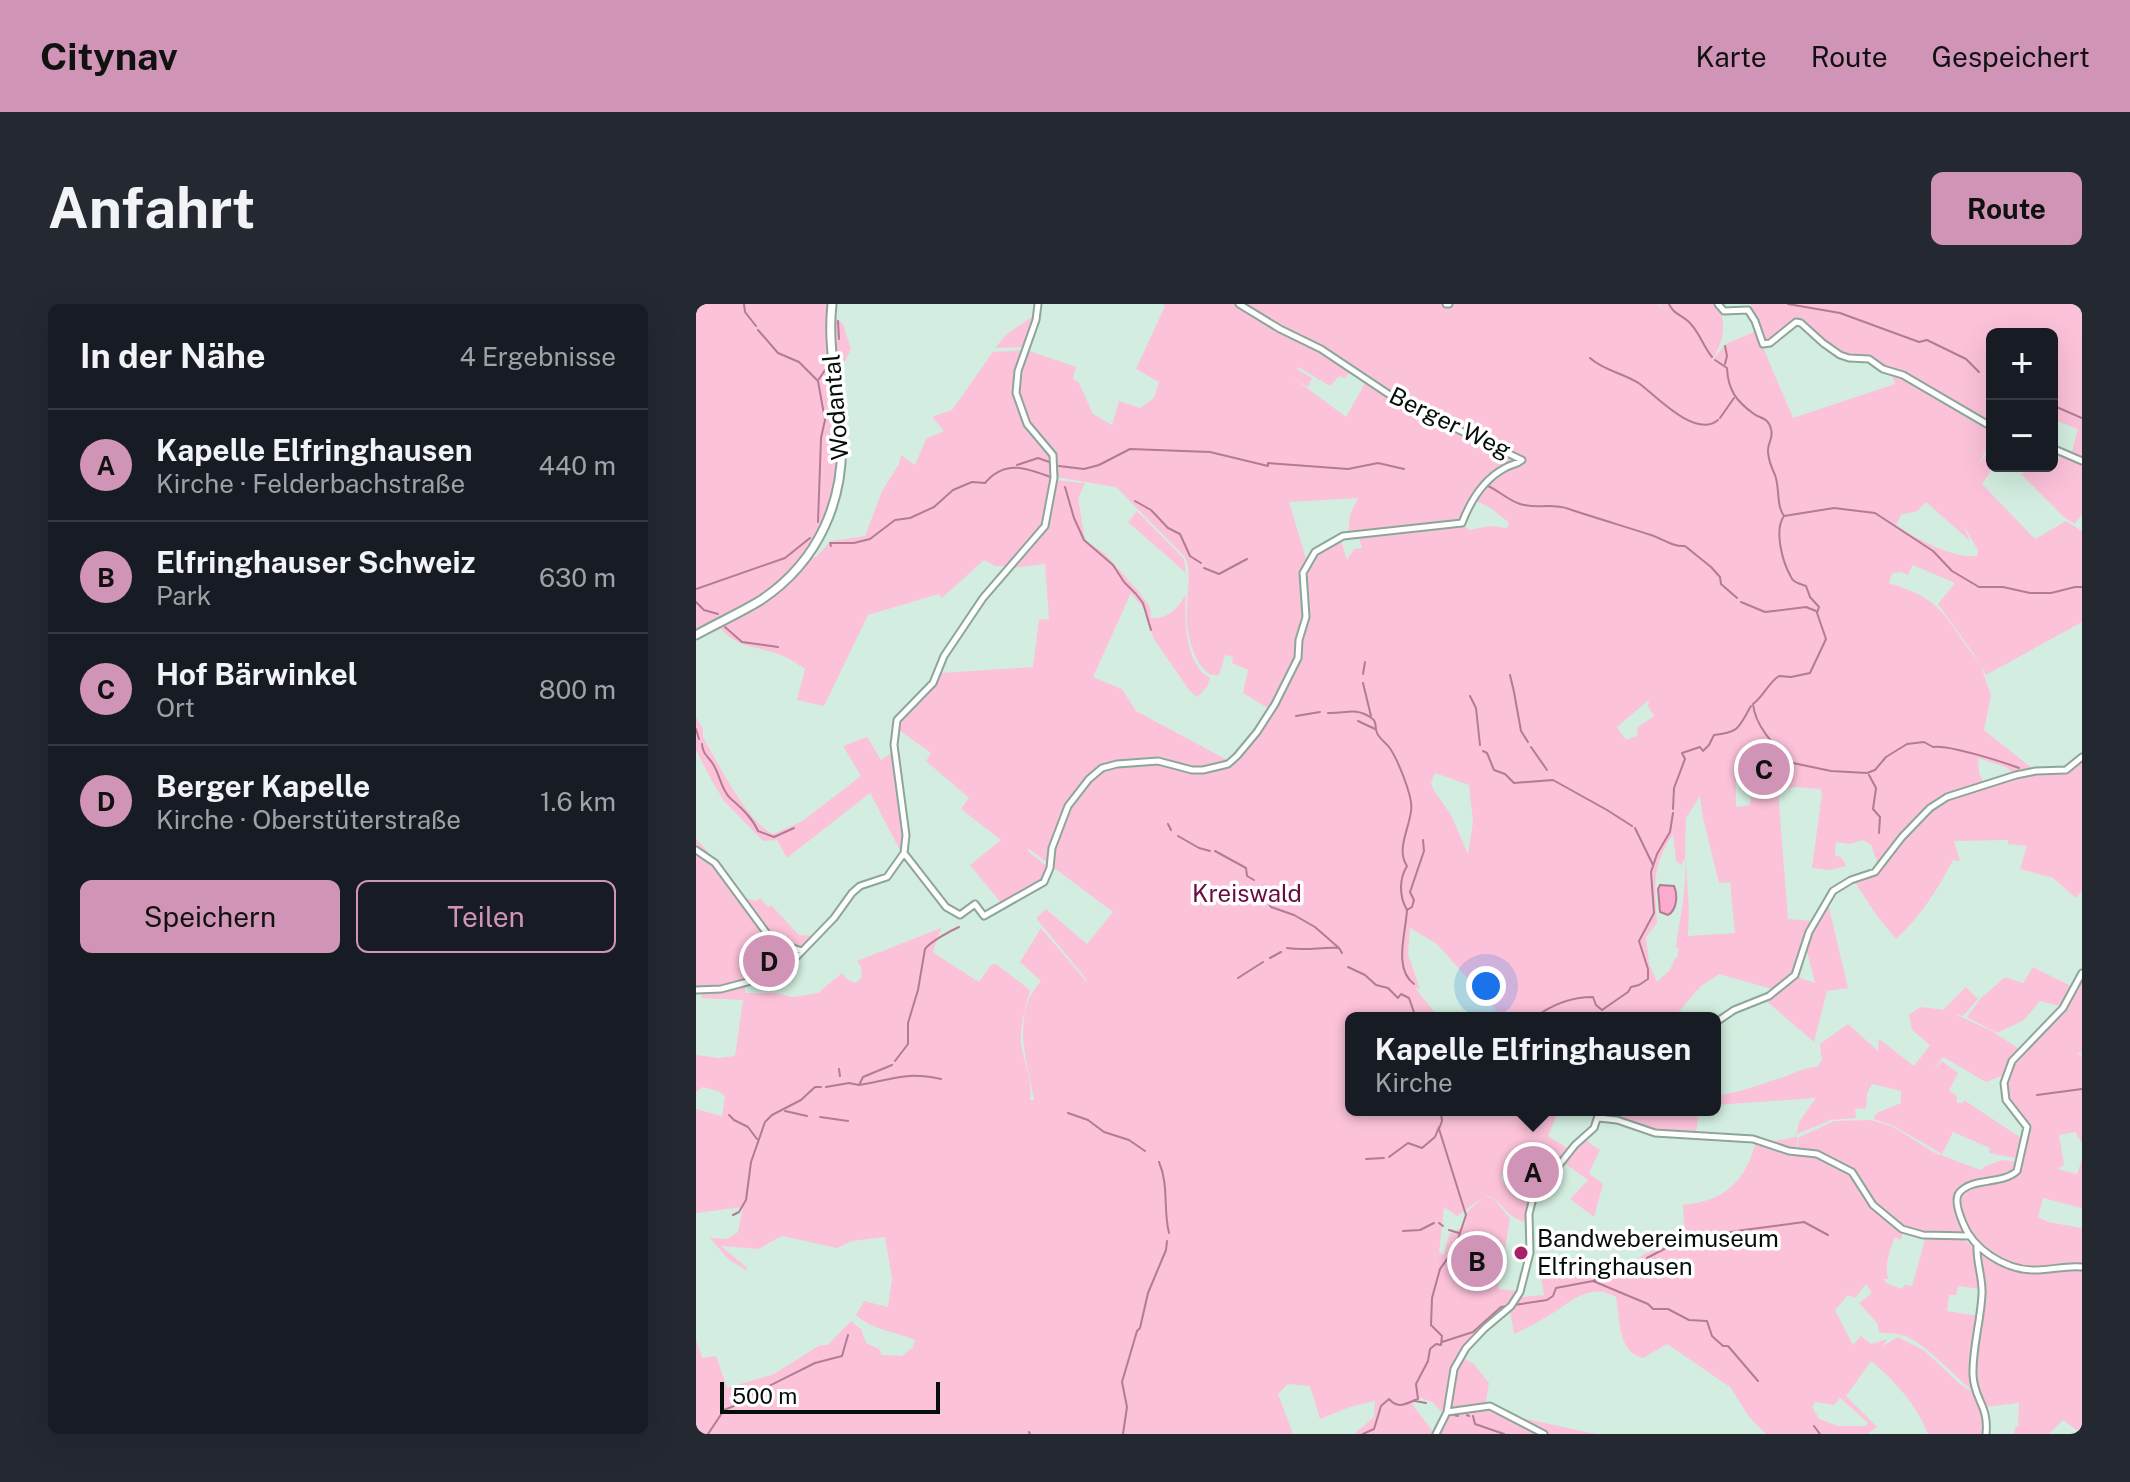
<!DOCTYPE html>
<html lang="de">
<meta charset="utf-8">
<style>
:root{--surface:#171b24;--page:#242831;--text:#f1f3f6;--muted:#9ea1a6;--line:#363941;--accent:#d094b7}
body{margin:0;font-family:"Public Sans",sans-serif;background:var(--page);color:var(--text)}
.controls{position:absolute;right:24px;top:24px;display:grid;overflow:hidden;border-radius:12px;box-shadow:0 8px 32px #0002}
.controls button{width:72px;height:72px;display:grid;place-items:center;padding:0;border:0;border-bottom:2px solid var(--line);background:var(--surface);color:var(--text);font:40px sans-serif}
.scale{position:absolute;left:24px;bottom:20px;width:220px;box-sizing:border-box;padding-left:8px;border:4px solid #060e0a;border-top:0;font-size:22px;line-height:28px;white-space:nowrap;color:#060e0a;-webkit-text-stroke:6px #fff;paint-order:stroke}
.you{position:absolute;left:790px;top:682px;width:28px;height:28px;margin:-20px;border:6px solid #fff;border-radius:50%;background:#1a73e8;box-shadow:0 0 0 12px #1a73e833}
.badge{display:grid;place-items:center;width:52px;height:52px;border-radius:50%;background:var(--accent);color:#111;font-size:26px;font-weight:700}
.pin{position:absolute;translate:-50% -50%;border:4px solid #fff;box-shadow:0 2px 8px #0006}
.popup{position:absolute;left:649px;top:708px;width:376px;height:104px;box-sizing:border-box;display:grid;place-content:center;border-radius:12px;background:var(--surface);filter:drop-shadow(0 2px 6px #0005);font-size:26px;white-space:nowrap;color:var(--muted)}
.popup b{font-size:30px;color:var(--text)}
.popup::after{content:'';position:absolute;left:50%;top:100%;margin-left:-16px;border:16px solid transparent;border-top-color:var(--surface)}
.list{margin:0;padding:0;list-style:none}
h2{display:flex;justify-content:space-between;align-items:center;height:104px;margin:0;padding:0 32px;font-size:34px}
h2 small{font-size:26px;font-weight:400;color:var(--muted)}
.list li{display:grid;grid-template-columns:52px 1fr auto;gap:24px;align-items:center;box-sizing:border-box;height:112px;padding:0 32px;border-top:2px solid var(--line)}
.list b{display:block;font-size:30px;white-space:nowrap}
.list p{margin:0;font-size:26px;white-space:nowrap;color:var(--muted)}
.list em{font-size:26px;font-style:normal;color:var(--muted)}
.actions{display:flex;gap:16px;padding:24px 32px}
.actions a{flex:1;padding:18px 0;border:2px solid var(--accent);border-radius:12px;text-align:center;font-size:28px;color:var(--accent)}
.actions .main{background:var(--accent);color:#111}
.map{position:relative;flex:none;width:1386px;height:1130px;overflow:hidden;border-radius:12px}
header{display:flex;align-items:center;gap:48px;box-sizing:border-box;height:112px;padding:0 40px;background:var(--accent);color:#111}
header strong{font-size:38px}
nav{display:flex;gap:44px;margin-inline-start:auto;font-size:28px}
.intro{display:flex;align-items:center;justify-content:space-between;box-sizing:border-box;height:192px;padding:0 48px}
h1{margin:0;font-size:56px}
.button{padding:20px 36px;border-radius:12px;background:var(--accent);color:#111;font-size:28px;font-weight:700}
main{display:flex;gap:48px;padding:0 48px}
aside{flex:1;background:var(--surface);border-radius:12px;box-shadow:0 8px 32px #0002}
.map>svg:first-child{display:block}
.green{fill:#fcc2da;fill-rule:evenodd}
.water{fill:#fbabcd;stroke:#b27c92;stroke-width:2}
.lines{fill:none;stroke-linecap:round;stroke-linejoin:round}
.stream{stroke:#b27c92;stroke-width:2}
.minor-casing{stroke:#8ca699;stroke-width:9}
.major-casing{stroke:#8ca699;stroke-width:11}
.minor{stroke:#fff;stroke-width:5}
.major{stroke:#fff;stroke-width:7}
.poi-dot{fill:#a7216b;stroke:#fff;stroke-width:3}
.labels{text-anchor:middle;stroke-width:7;stroke-linejoin:round;paint-order:stroke}
.street-label{font-size:24px;fill:#060e0a;stroke:#fff}
.park-label{font-size:24px;fill:#690d41;stroke:#fff}
.poi-label{font-size:24px;fill:#060e0a;stroke:#fff;text-anchor:start}
</style>
<header>
<strong>Citynav</strong>
<nav><a>Karte</a><a>Route</a><a>Gespeichert</a></nav>
</header>
<div class="intro"><h1>Anfahrt</h1><a class="button">Route</a></div>
<main>
<aside>
<h2>In der Nähe<small>4 Ergebnisse</small></h2>
<ul class="list">
<li><span class="badge">A</span><div><b>Kapelle Elfringhausen</b><p>Kirche · Felderbachstraße</p></div><em>440 m</em></li>
<li><span class="badge">B</span><div><b>Elfringhauser Schweiz</b><p>Park</p></div><em>630 m</em></li>
<li><span class="badge">C</span><div><b>Hof Bärwinkel</b><p>Ort</p></div><em>800 m</em></li>
<li><span class="badge">D</span><div><b>Berger Kapelle</b><p>Kirche · Oberstüterstraße</p></div><em>1.6 km</em></li>
</ul>
<div class="actions"><a class="main">Speichern</a><a>Teilen</a></div>
</aside>
<div class="map">
<svg width="1386" height="1130" viewBox="0 0 1386 1130">
<rect width="100%" height="100%" fill="#d3eee0"/>
<path class="green" d="M0 0H134L133 9 147 20 155 45 148 59 144 60 143 70 140 73C141 101 146 131 144 159 143 175 137 191 132 207 108 274 58 297 0 328Z
M466 0H961L969 6 963 0H1021C1032 18 1027 39 1016 56L1030 40 1060 27 1097 114 1199 80 1195 68 1207 72 1296 123 1290 146 1282 161 1290 150 1296 153 1298 162 1286 180 1339 235 1370 217 1386 227V318L1290 371 1285 362 1295 392 1288 426 1337 465 1319 469 1309 463 1282 454 1283 469 1288 479C1272 485 1255 489 1241 497 1217 512 1198 541 1183 563L1175 541 1167 536 1154 540 1140 538 1139 551 1146 554 1150 562 1135 566 1116 564 1126 489 1124 485 1099 483 1082 486 1092 615 1117 617C1102 647 1107 665 1079 686L1023 670 1005 682 977 714H925L931 706 923 714H807L741 640 714 624 712 650 724 685 719 684 743 714H655V806H863L852 832 873 845 848 874 844 872 835 880 807 867 805 876 836 890 831 901 830 918C806 913 808 894 789 892L799 896 814 915 802 985 823 987C815 1003 801 1010 788 1022 762 1044 754 1072 750 1105L747 1104 746 1108 736 1098 725 1094 716 1100 738 1129 737 1130H658L678 1113 679 1097 654 1103 624 1115 614 1082 592 1080 582 1090 597 1130H0V1035L6 1054 20 1052 31 1084 78 1070 124 1041H132L155 1017 165 1025 170 1039 183 1045 186 1051 206 1052 217 1043 219 1036C198 1027 176 1026 160 1011L168 997 192 1003 196 974 189 933 156 937 141 944 86 932 62 945 25 942 50 963 51 967 32 955 14 934 31 935 42 928 47 903 0 909V805L26 812 29 792 22 787 7 783 0 788V751L23 754 39 752 47 696 5 694 7 687 24 686V684L0 685V535L8 543 43 595 47 593 60 597 64 594 72 603 75 601 103 631 117 632 99 654 89 652 80 669 49 684V689H79L97 693 122 689 146 669 152 676 160 679 166 673 165 663 161 657 245 624 237 648 241 651 283 678 295 661 300 660 334 686C330 704 324 718 325 738 327 757 337 777 334 796H338C331 757 314 711 345 677L324 658 345 624 390 677 391 676 340 614 350 605 391 640 417 608 333 545 332 547 352 563C348 586 325 591 306 600L274 561 305 536 265 505 273 494 230 457 235 449 200 424C204 406 234 387 245 369L337 363 343 316 353 315 349 260 315 264 351 223 359 176 389 179 382 194 389 236 409 250 444 289 454 303 455 314C473 315 482 304 490 290 488 314 489 361 514 374L511 383 501 393 493 386 458 335 450 315 449 306 435 289 397 373 426 385 440 407 535 458 561 428 575 406 547 389 552 366 536 359 537 353 529 351 523 371H515C496 360 489 324 491 303 491 287 496 268 489 253L420 183 360 173C361 144 349 144 335 124 319 101 316 69 333 47L380 63 377 75 383 79 397 110 416 121 423 97 444 104 458 94 463 78 440 65 469 2ZM568 15 681 82 670 77 650 113 599 75 612 83 616 74 601 65 602 63 634 82 643 72 649 74 655 66ZM808 164 789 180 778 196 795 204 813 219 811 224 794 222 773 226 766 219H762C768 215 767 210 772 203 781 187 793 174 808 164ZM662 194 654 211 652 230 755 220 699 228 662 231 666 244 658 245 651 256 644 234 623 246 610 265 612 313 604 336 602 354 585 384 601 353 602 336 610 312 606 268 611 258 593 198ZM1230 198 1274 237 1268 222 1282 246 1281 252C1256 255 1220 234 1200 221L1205 211 1221 207ZM1217 261 1259 279 1242 300 1285 360C1248 317 1253 297 1193 279L1196 269 1205 268 1212 271ZM953 396 952 402 958 412 942 423 941 432 930 436 921 423ZM1067 425 1097 461 1078 483 1056 486 1054 501 1040 503V478L1044 472 1041 460 1055 455 1090 456 1077 442ZM739 469 773 481 777 518 772 550 755 511 737 485 735 479ZM1004 492 1006 510 1023 579 1034 578 1039 629 992 632 993 605 989 547 990 514ZM977 530 980 557 985 561 989 554C991 584 984 613 980 643L983 645 981 654H979L974 666 961 678 953 659 950 633 961 619C959 580 955 564 977 530ZM788 893 770 909C771 922 765 925 753 930L748 950 743 949 748 903 761 912Z
M1055 0H1386V156L1375 151 1382 125 1356 115V30H1296V121L1174 54 1154 53 1145 50 1106 18 1099 17 1074 38 1067 39 1054 7Z
M340 10 329 43 299 44 311 30Z
M328 46 318 80 325 109 355 149 358 170 348 221 311 262H299L288 256 246 294 243 290 172 311 128 402 101 396 109 365C100 359 90 352 79 349 58 342 41 343 25 325L0 336V334L60 302 114 253H120L135 237 169 232 186 187 203 160 205 151 219 161 230 135 248 127 236 113 256 106 297 48Z
M1364 148 1386 158V210L1379 220 1368 213 1325 170 1339 162H1356V152Z
M441 207 488 255 490 269 432 218Z
M0 413 7 425V433C22 459 51 518 77 530L105 518 165 472 147 442 171 433 185 456 197 448 209 530 206 550 174 489 91 554 81 536 67 537 28 497 15 475 0 446Z
M1386 455V586L1380 594 1357 574 1324 565 1331 542 1312 540V536L1258 537 1264 557 1257 556C1242 585 1225 612 1200 635L1181 612 1158 577 1178 571 1232 508 1251 495 1284 483 1339 468 1368 469Z
M1132 599 1152 684 1131 687 1118 738 1069 696 1099 672 1119 679 1109 640Z
M1337 663 1377 683 1367 703 1344 697 1328 716 1301 729 1271 713 1284 695 1309 673 1327 679Z
M1386 672V749H1381L1386 752V839L1379 828 1363 831 1368 861 1361 865 1381 870 1386 855V904L1347 894 1342 913 1352 918 1386 924V1130L1367 1116 1353 1130H1318L1319 1123H1322L1323 1099 1288 1103C1268 1067 1288 1025 1287 986 1286 973 1287 948 1280 937 1272 922 1262 910 1264 892L1258 890 1269 931 1230 930 1208 925 1172 894 1165 876 1152 864 1122 849 1102 847V834L1138 817 1175 816 1196 822 1237 848 1279 864 1286 866 1288 863 1306 856 1326 858 1332 824 1337 823 1314 800 1308 787 1315 762 1368 705Z
M1270 683 1282 695 1267 712 1259 710 1294 726 1325 746 1311 770 1290 778 1247 753 1238 766 1246 757 1262 769 1253 786 1261 792V799H1267L1268 796 1328 836 1323 855 1293 849 1294 844 1257 828 1246 850 1196 821 1177 815 1181 809 1205 799V787L1176 780 1171 789 1170 804 1159 805 1160 814 1135 816 1101 830V847L1067 836 1078 837 1100 833 1103 818 1120 794 1019 801V787L1023 791C1044 789 1065 780 1085 774 1098 770 1107 763 1121 763L1126 756 1124 740 1152 720 1182 747 1183 735 1218 762 1234 741 1216 726 1213 710 1225 703 1250 706 1248 705Z
M905 806H1003L1000 830 961 828 906 812Z
M889 833 892 838 904 846 893 869 907 880 898 913 874 895 892 876 867 858Z
M1060 837 1121 852 1159 872 1170 895 1207 927 1205 936 1199 933C1193 948 1189 959 1192 975H1188L1190 979 1206 985 1208 981 1216 982 1230 932C1250 932 1263 931 1279 943L1285 985 1262 982 1260 991H1253L1251 1007 1283 1012 1276 1070 1279 1088C1256 1072 1228 1035 1202 1030 1196 1029 1189 1030 1183 1028L1181 1019 1163 999 1176 989 1170 980 1159 994 1152 991 1139 1006 1157 1041 1165 1032 1175 1040 1191 1035 1187 1042 1202 1033 1229 1047 1264 1080 1280 1090 1289 1109V1130H1232C1220 1100 1200 1078 1175 1057L1150 1092 1181 1123 1172 1130H1070L1054 1114 1034 1083 971 1040 947 1054C921 1048 924 1014 920 993 893 977 874 999 852 1012 841 1019 829 1025 818 1030L814 1007 824 993 848 991 845 975 870 972 890 966 901 967 940 957 948 950 992 935 988 919 987 901C1029 897 1050 877 1060 837ZM1144 1094 1172 1119 1170 1122H1142L1123 1115 1116 1102 1120 1098 1138 1101Z
M767 1054 778 1060 793 1079 789 1102 754 1107 757 1078Z
M794 1103 826 1114 900 1130H742L752 1111Z"/>
<path class="water" d="M964 581 978 582C982 591 981 606 972 611L964 608 962 585Z"/>
<g class="lines">
<path class="stream" d="M48 0 49 8 60 22
M973 0C977 10 986 11 993 18 1004 29 1007 42 1016 53
M1092 0 1144 9 1223 38 1231 36 1270 55 1283 68
M142 17 143 35
M62 26 82 49 103 58 122 77 129 116 125 134 122 218
M1029 42 1031 52 1029 60
M894 54C908 67 928 69 944 80 961 93 1000 135 1022 116
M1019 56 1031 64C1032 86 1040 97 1058 110 1065 115 1072 113 1075 125 1078 135 1071 139 1072 148 1073 158 1075 162 1079 171 1084 184 1080 201 1088 212 1078 226 1086 257 1095 273 1097 279 1105 280 1110 282L1114 293 1123 303 1121 309 1130 335 1114 369 1095 373 1083 372C1072 379 1068 392 1057 400 1059 422 1078 441 1093 456
M123 75 131 63 129 55
M1356 101 1386 114
M1024 114 1038 94
M321 161 342 154 356 159
M363 162 388 165 403 161 434 145 514 148 572 162V159L652 165 682 159 708 165
M792 182C803 187 812 196 824 200 840 205 857 199 873 205 900 214 927 222 955 231 967 235 977 243 989 242L1015 263 1024 273 1025 280 1041 294
M369 183 378 214 388 236 417 261 428 278 440 290 447 299 455 326
M439 197 455 206 472 224 484 230 494 252 505 259
M1088 212 1138 204 1179 209 1237 247 1256 267 1283 283H1307L1334 289H1355L1379 283H1386
M135 242 134 239H158L174 235 199 216 214 214 238 203 257 186 276 178 289 179C309 155 331 164 357 174
M508 264 523 270 551 255
M0 285 89 254 114 234
M0 298 8 306 22 310
M1045 298 1069 308 1110 303 1120 307
M29 323 46 338 82 343
M667 370 669 358
M814 371 818 388
M667 379 675 412
M818 388 825 427 832 438
M774 392 780 404 784 441
M632 409C648 410 659 403 674 413 682 418 678 421 681 429 683 434 689 438 693 443 701 454 718 494 715 507 713 525 700 546 711 562 703 575 703 592 711 606
M600 412 624 408
M662 417 679 425
M0 425 3 435
M6 440C7 451 12 452 17 460 24 471 25 485 34 494 45 504 56 513 62 527L78 533 98 524
M835 443 851 466
M787 447 791 449 798 466 809 470 818 479 857 476 911 506 936 522
M1097 459 1135 467 1171 469 1179 466 1190 453 1211 440 1228 438 1237 443C1251 440 1307 458 1323 464
M1173 471 1180 484 1177 505 1184 513 1183 529
M977 505 978 484 989 455 986 449 1004 443 1007 447 1013 441 1018 431C1044 428 1042 424 1055 402
M472 520 475 526
M939 524 957 561
M482 532 503 544 514 547
M519 547 550 564 551 572 558 576
M562 582 575 603 598 611 619 623 643 644
M591 644C609 647 625 643 643 644L646 649
M574 654 585 648
M652 663 669 671 680 681 692 684 702 694 705 690 713 694 720 714
M542 674 567 658
M718 680C697 665 710 628 711 606L716 603 718 596 714 588 728 547 727 536
M838 714C855 701 875 693 897 693L900 701 906 706 932 688 935 683 943 681 952 675V665L943 637 958 609 955 568 961 550 974 528 977 509
M199 757 212 740V719L222 686 229 645C234 638 254 627 263 623
M143 765 144 772
M163 781C198 776 207 767 245 775
M130 783 153 779 163 781 167 773 196 761
M1341 791 1386 785
M89 807 111 812
M372 809 392 816 408 828 433 836 449 847
M33 811 38 816 52 823 61 835
M124 813 152 817
M693 853 712 839 726 844 739 833 743 823
M670 855 688 854
M463 858C473 881 467 905 473 929
M37 911 43 908 50 896 55 858 69 818 76 811 105 796 119 783H125
M743 919 747 922
M753 926 763 929
M707 927 724 926 738 919
M951 954 970 944 1040 927 1108 918 1132 931
M897 977 943 957
M746 1038 777 1028 805 1003 851 996 857 992 860 984 897 977 952 1000 957 1005H972L993 1016 1011 1017 1016 1032 1027 1042H1032L1062 1077
M47 1095 119 1059 146 1052 152 1031
M719 1097 730 1099
M758 1111 762 1112
M771 1111 773 1112
M777 1112 779 1120 808 1130
M1118 1122 1124 1130
M333 1128 334 1130
M12 1130 28 1106 38 1102 41 1097
M427 1130 431 1103 426 1078 441 1027 444 1024 452 989 470 946 471 937
M667 1130 678 1125 685 1102 693 1095C703 1106 710 1099 722 1095L720 1080 732 1057 734 1045 740 1040 745 1041 746 1032 735 1021 736 994 744 965 759 944 770 911 743 825 746 817 745 810 752 806"/>
<defs>
<path id="minor" d="M750 0H753
M1022 0 1028 7 1052 6 1059 17 1067 40 1074 39 1100 18 1105 19 1127 39 1144 51 1153 54 1173 55 1187 65 1207 71 1296 123
M1356 144 1386 157
M0 546 19 559 72 631 85 640 106 647
M208 549 250 603 264 611 279 600 288 612 348 578 354 564 356 544 372 502 393 475 406 464 421 460 462 457 496 466H507L532 460 541 452 561 428 579 400 602 354 603 336 610 313 607 269 619 248 647 232 766 219C774 198 788 175 809 164 815 160 820 161 826 156L706 99 625 45 584 25 543 0
M1386 669 1367 704 1316 757 1308 779 1310 796 1331 823 1321 867C1306 881 1276 873 1263 889 1258 896 1264 912 1267 919 1277 945 1308 965 1336 966 1353 967 1369 961 1386 963
M0 686 25 685 85 669 138 614 156 589 164 582 191 573 208 549 210 531 198 441 201 416 237 379 248 352 287 294 349 222 358 174 357 151 331 120 320 89 322 67 340 16 342 0
M1019 719 1038 706 1073 692 1099 671 1113 628 1137 587 1155 576 1179 568 1206 533 1234 504 1251 493 1320 471 1340 467 1370 466 1386 453
M903 814 921 816 959 829 1057 835 1093 847 1121 850 1156 868 1177 901 1206 925 1227 931 1273 932
M1281 941C1280 958 1287 974 1286 990 1285 1016 1276 1045 1277 1071 1278 1096 1293 1101 1290 1130
M751 1108 794 1102 848 1130
M740 1130 751 1108 758 1065 770 1044 789 1024 815 1002 824 988 834 949 833 910 837 894 879 841 898 824 904 806"/>
<path id="major" d="M0 331C21 319 44 309 65 296 122 258 150 196 145 128 142 85 131 43 136 0"/>
</defs>
<use href="#minor" class="minor-casing"/>
<use href="#major" class="major-casing"/>
<use href="#minor" class="minor"/>
<use href="#major" class="major"/>
</g>
<circle class="poi-dot" cx="825" cy="949" r="8"/>
<g class="labels">
<g class="street-label">
<text transform="translate(140 103) rotate(-95)" y="8">Wodantal</text>
<text transform="translate(754 119) rotate(26)" y="8">Berger Weg</text>
</g>
<g class="park-label">
<text x="551" y="598">Kreiswald</text>
</g>
<g class="poi-label">
<text x="841" y="943">Bandwebereimuseum<tspan x="841" dy="28">Elfringhausen</tspan></text>
</g>
</g>
</svg>
<div class="controls">
<button>+</button>
<button>−</button>
</div>
<div class="scale">500 m</div>
<div class="you"></div>
<div class="pin badge" style="left:837px;top:868px">A</div>
<div class="popup"><b>Kapelle Elfringhausen</b>Kirche</div>
<div class="pin badge" style="left:781px;top:957px">B</div>
<div class="pin badge" style="left:1068px;top:465px">C</div>
<div class="pin badge" style="left:73px;top:657px">D</div>
</div>
</main>
